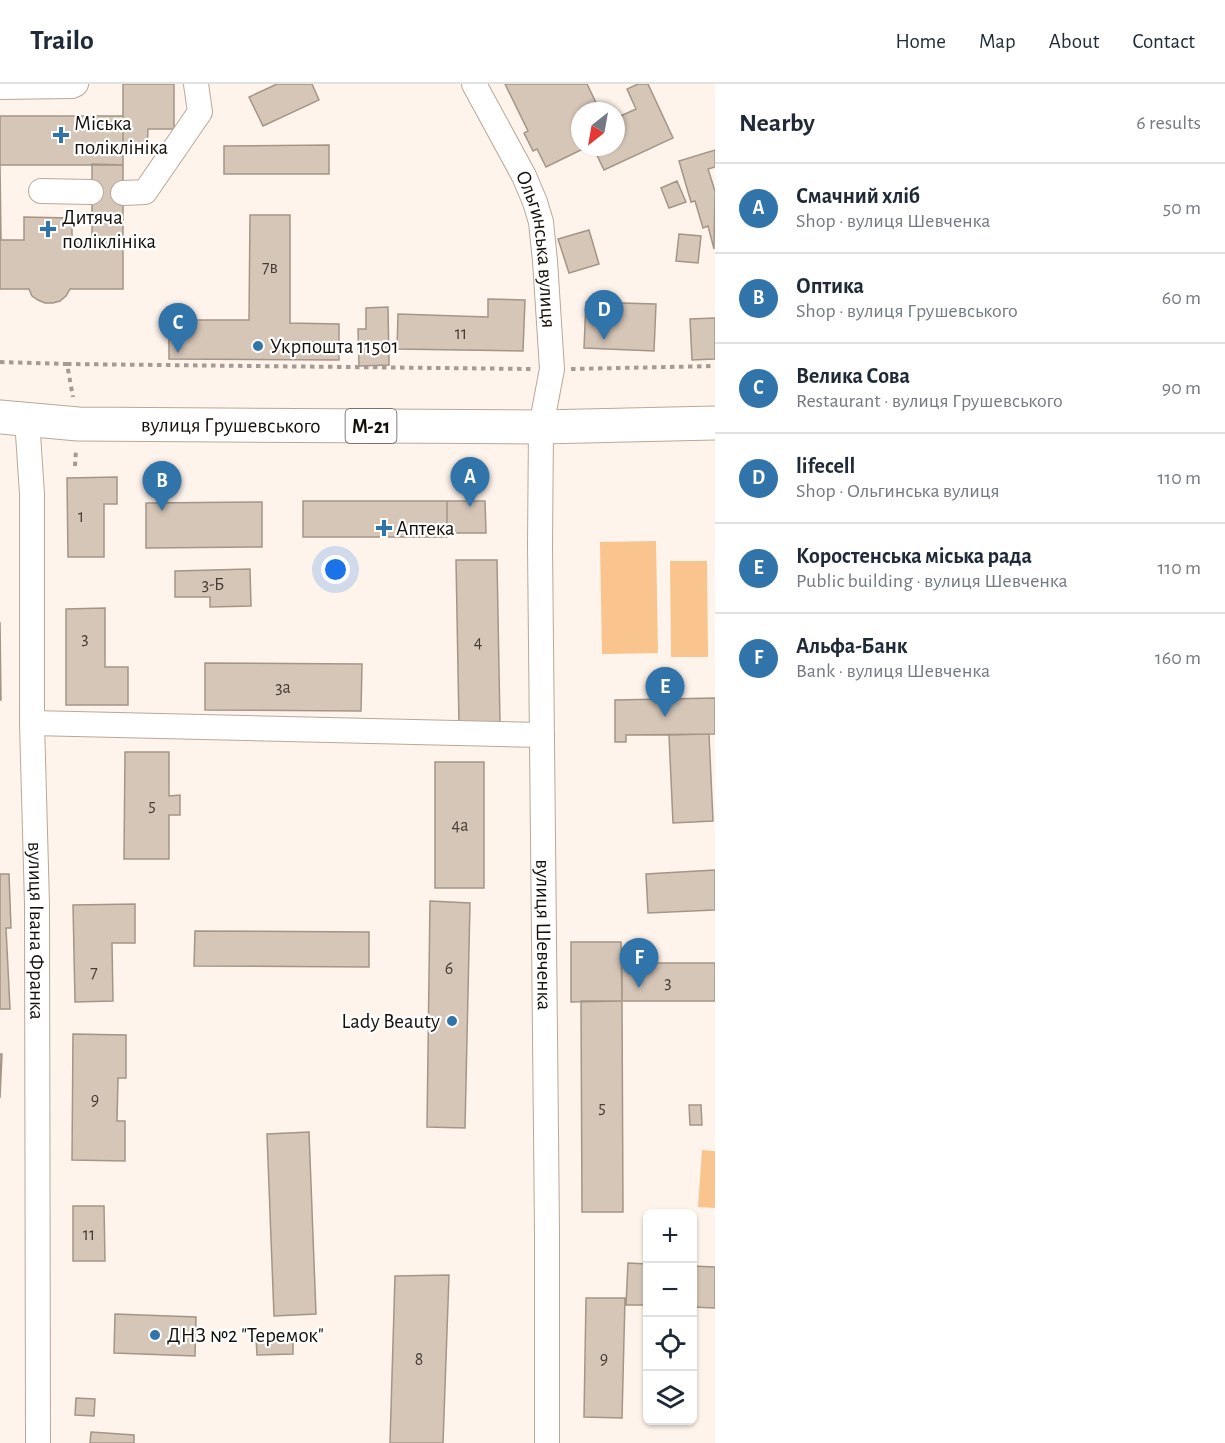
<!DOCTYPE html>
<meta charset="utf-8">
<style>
:root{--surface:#fff;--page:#f6f6f7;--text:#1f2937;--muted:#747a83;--line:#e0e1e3;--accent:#3174aa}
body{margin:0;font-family:"Alegreya Sans",sans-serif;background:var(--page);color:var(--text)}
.controls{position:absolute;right:18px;bottom:18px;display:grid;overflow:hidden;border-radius:9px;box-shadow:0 2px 4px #0004}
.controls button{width:54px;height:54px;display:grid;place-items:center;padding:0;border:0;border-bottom:2px solid var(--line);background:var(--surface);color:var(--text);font:30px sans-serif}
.compass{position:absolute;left:571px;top:18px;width:54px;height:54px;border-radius:50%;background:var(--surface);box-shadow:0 2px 4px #0004;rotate:211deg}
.you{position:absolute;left:336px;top:486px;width:21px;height:21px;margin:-15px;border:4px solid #fff;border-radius:50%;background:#1a73e8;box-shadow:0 0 0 9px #1a73e833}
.badge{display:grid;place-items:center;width:39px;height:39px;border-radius:50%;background:var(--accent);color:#fff;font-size:20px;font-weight:700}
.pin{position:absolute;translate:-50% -50px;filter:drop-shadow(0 2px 3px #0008)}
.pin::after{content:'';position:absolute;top:32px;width:21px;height:18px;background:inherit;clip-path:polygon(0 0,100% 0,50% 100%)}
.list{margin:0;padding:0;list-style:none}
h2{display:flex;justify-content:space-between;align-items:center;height:78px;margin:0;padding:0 24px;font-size:26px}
h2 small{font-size:20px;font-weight:400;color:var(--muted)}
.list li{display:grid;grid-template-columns:39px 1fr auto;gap:18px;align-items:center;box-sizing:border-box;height:90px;padding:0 24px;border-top:2px solid var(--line)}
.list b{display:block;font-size:22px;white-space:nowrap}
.list p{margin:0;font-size:20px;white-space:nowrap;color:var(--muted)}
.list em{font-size:20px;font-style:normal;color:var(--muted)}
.icon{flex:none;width:33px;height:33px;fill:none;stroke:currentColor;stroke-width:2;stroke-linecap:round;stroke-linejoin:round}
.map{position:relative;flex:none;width:715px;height:1359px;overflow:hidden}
header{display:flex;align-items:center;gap:36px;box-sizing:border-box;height:84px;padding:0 30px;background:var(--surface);border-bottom:2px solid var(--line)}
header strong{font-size:28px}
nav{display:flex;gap:33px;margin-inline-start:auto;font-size:21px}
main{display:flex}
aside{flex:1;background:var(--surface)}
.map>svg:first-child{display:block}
.green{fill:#fac48e}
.building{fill:#d6c6b8;stroke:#a49587;stroke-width:1.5}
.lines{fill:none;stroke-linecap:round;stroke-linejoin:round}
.minor-casing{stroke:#b7a89a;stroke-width:26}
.highway-casing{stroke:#b7a89a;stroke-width:35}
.path{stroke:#a49c94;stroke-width:4;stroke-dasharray:4.5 4.5;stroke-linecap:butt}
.minor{stroke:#fff;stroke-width:24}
.highway{stroke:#fff;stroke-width:33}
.poi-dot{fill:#3174aa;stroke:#fff;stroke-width:2}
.labels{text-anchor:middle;stroke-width:4.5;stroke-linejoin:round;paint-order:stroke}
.number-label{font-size:18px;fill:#453d36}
.shield{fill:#fff;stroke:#5b5754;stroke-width:1.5}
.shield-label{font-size:20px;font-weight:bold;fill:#150f0a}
.poi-label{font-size:21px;fill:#150f0a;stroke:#fff;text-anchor:start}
.street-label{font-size:21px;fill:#150f0a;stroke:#fff}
</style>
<header>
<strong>Trailo</strong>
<nav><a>Home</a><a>Map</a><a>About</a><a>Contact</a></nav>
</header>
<main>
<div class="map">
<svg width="715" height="1359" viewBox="0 0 715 1359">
<rect width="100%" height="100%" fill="#fef4eb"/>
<path class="green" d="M656 457 658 569 602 570 600 458Z
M670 477H707L708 573H671Z
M702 1066 715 1067V1124L698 1123Z"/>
<path class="building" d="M123 0H174V45H148L147 70H123Z
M277 0H312L319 16 263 42 249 13Z
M505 0H587L600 27H580V63H587L546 83 537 65 533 67 524 49 528 47Z
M638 0H648L673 54 604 86 593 63H616V34L636 25 627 5Z
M0 32H123V81H0Z
M329 61V90H224V62Z
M715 66V83L708 85 715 107 714 165 708 142 703 144 695 117 691 118 679 77Z
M92 80 123 81V205H70L66 212 60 217 53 219H45L38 216 32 212 29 205H0V81L1 156H24V133L72 134V159H92Z
M677 97 686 118 669 124 661 104Z
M250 131H290V239L339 240V276L169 275V236H249Z
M589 146 599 180 569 189 558 155Z
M679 150 701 152 698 179 676 177Z
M488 215 525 216 523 267 397 265 398 230 488 233Z
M586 218 656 220 654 267 584 264Z
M388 223 389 281 359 282 358 245H366V224Z
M715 234V275L692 276 690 235Z
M117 393V420H104V473H68L67 394Z
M303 417H447V453H303Z
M447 417H485L486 449H447Z
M262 418V463L146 464V419Z
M456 476H497L500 640H459Z
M250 485 251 522 210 523V513H175V487Z
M105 524V583H128V621H66V525Z
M0 538 1 616H0Z
M205 579 362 580 361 627 205 626Z
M715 614V650L626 651V658H615V616Z
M709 650 713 737 673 739 669 651Z
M125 668H169V712L180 711V731H169V775H124Z
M435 678H484V804H435Z
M715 786V826L648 829 646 790Z
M0 790H9L11 844H6L10 925H0Z
M430 817 470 819 465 1044 427 1043Z
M135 820V859H112L113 917 75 918 73 821Z
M195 847 369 848V883L194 882Z
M571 858H621L622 917 571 918Z
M622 879H715V917H622Z
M581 917H622L623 1128H582Z
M73 950 126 951V994H118L117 1037H125V1077L72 1076Z
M0 970H2L0 1014Z
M689 1021H701L702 1041H690Z
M309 1048 316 1230 274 1232 267 1050Z
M73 1122H104L105 1177H73Z
M628 1179 648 1180V1221H626Z
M692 1182 715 1183V1224L692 1223Z
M449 1191 443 1359H390L395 1192Z
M586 1214H625L622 1334 584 1333Z
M115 1230 196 1233 195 1272 114 1269Z
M293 1252V1270L257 1271 256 1253Z
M76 1314 95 1315 94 1332 75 1331Z
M91 1348 134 1351V1359H90Z"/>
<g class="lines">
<defs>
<g id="minor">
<path id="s1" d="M474 0 524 92 535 118 541 138 545 177 552 285 541 343 540 462 547 1147V1359"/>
<path d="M0 3 72 2 76 0"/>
<path d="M41 107 91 108"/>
<path d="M123 109 145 108 200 28 196 0"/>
<path id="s2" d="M27 335 32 410V639L37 820 38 1359"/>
<path d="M32 639 542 651"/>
</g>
<g id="highway">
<path id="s3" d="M0 333 78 340 541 343 715 339"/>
</g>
</defs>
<use href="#minor" class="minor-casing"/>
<use href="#highway" class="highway-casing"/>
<path class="path" d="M0 278 67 280 73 313
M67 280 531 285
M571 285 715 282
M75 382 76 365"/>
<use href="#minor" class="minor"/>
<use href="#highway" class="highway"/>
</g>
<g class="poi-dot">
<path d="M58 42h6v6h6v6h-6v6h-6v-6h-6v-6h6z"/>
<path d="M45 136h6v6h6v6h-6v6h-6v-6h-6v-6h6z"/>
<circle cx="258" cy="262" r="6"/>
<path d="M381 435h6v6h6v6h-6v6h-6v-6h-6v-6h6z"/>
<circle cx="452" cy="937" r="6"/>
<circle cx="155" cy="1251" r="6"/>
</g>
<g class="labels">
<g class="number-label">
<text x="270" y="189">7в</text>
<text x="461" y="255">11</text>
<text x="81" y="438">1</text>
<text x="213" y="506">3-Б</text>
<text x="85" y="560">3</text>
<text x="478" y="564">4</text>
<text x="283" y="609">3а</text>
<text x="152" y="727">5</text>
<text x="460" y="747">4a</text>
<text x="449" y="890">6</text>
<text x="94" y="894">7</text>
<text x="668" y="904">3</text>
<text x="95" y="1021">9</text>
<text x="602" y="1029">5</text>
<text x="89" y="1156">11</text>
<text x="604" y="1280">9</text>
<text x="419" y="1281">8</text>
</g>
<rect class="shield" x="345.5" y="325" width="51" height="34" rx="4.5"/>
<g class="shield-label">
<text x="371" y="349">М-21</text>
</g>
<g class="poi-label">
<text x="74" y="46">Міська<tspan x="74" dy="24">поліклініка</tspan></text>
<text x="62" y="140">Дитяча<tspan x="62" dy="24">поліклініка</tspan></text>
<text x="270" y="269">Укрпошта 11501</text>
<text x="396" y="451">Аптека</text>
<text x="440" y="944" text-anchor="end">Lady Beauty</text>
<text x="167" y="1258">ДНЗ №2 "Теремок"</text>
</g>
<g class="street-label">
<text dy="7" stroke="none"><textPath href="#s1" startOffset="180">Ольгинська вулиця</textPath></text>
<text dy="7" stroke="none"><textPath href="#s3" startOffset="231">вулиця Грушевського</textPath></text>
<text dy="7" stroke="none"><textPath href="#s2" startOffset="512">вулиця Івана Франка</textPath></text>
<text dy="7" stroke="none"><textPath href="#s1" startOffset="868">вулиця Шевченка</textPath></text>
</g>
</g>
</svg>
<div class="controls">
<button>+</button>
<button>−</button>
<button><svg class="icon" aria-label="locate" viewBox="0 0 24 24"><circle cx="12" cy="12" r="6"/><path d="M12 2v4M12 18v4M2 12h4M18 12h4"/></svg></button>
<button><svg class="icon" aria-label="layers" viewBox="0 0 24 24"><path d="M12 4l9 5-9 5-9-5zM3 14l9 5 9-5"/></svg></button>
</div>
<svg class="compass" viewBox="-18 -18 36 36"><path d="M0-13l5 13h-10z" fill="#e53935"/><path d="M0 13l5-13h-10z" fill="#747a83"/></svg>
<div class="you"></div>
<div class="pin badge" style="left:470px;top:423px">A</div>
<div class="pin badge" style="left:162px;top:427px">B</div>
<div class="pin badge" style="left:178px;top:269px">C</div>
<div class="pin badge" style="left:604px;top:256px">D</div>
<div class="pin badge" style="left:665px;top:633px">E</div>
<div class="pin badge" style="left:639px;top:904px">F</div>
</div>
<aside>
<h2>Nearby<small>6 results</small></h2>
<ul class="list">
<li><span class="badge">A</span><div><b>Смачний хліб</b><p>Shop · вулиця Шевченка</p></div><em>50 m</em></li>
<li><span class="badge">B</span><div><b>Оптика</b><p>Shop · вулиця Грушевського</p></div><em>60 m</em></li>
<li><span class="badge">C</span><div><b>Велика Сова</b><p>Restaurant · вулиця Грушевського</p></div><em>90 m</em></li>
<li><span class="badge">D</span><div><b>lifecell</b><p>Shop · Ольгинська вулиця</p></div><em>110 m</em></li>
<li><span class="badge">E</span><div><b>Коростенська міська рада</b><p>Public building · вулиця Шевченка</p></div><em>110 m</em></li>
<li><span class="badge">F</span><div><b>Альфа-Банк</b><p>Bank · вулиця Шевченка</p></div><em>160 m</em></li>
</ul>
</aside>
</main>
